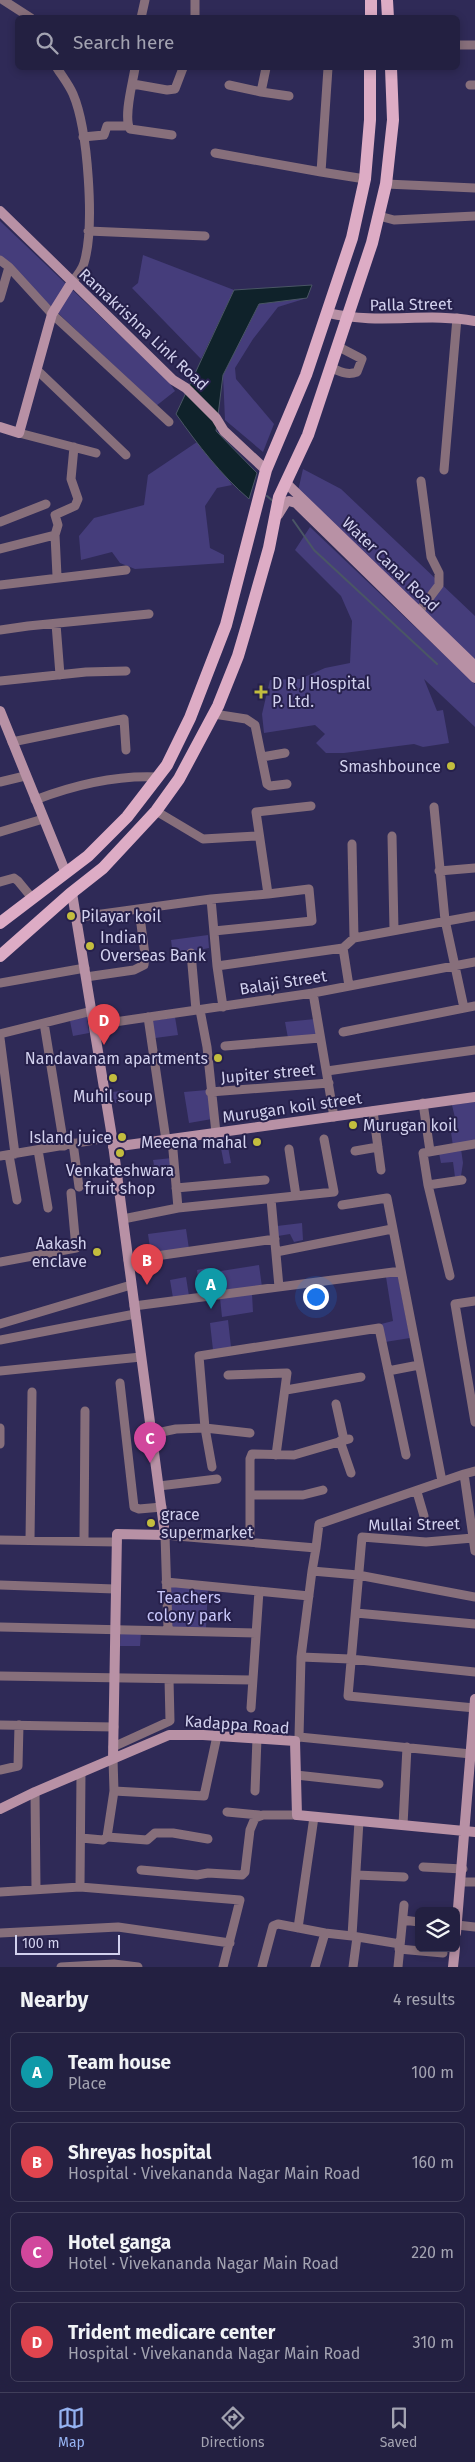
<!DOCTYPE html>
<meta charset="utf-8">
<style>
:root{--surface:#232041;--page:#2b2848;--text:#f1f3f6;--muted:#a3a3b1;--line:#403e5a;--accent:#95b2f1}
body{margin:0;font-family:"Fira Sans",sans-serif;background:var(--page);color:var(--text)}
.controls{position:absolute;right:15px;bottom:15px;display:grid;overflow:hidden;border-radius:8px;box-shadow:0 2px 8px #0003}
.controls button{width:45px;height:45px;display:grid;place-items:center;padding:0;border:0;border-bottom:1px solid var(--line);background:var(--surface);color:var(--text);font:25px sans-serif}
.scale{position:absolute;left:15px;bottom:12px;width:105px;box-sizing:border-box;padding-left:5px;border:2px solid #d2d1ee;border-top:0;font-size:14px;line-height:18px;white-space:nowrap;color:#d2d1ee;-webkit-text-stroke:4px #26204b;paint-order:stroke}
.you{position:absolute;left:315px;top:1296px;width:18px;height:18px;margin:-12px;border:4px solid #fff;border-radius:50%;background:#1a73e8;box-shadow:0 0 0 8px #1a73e833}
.badge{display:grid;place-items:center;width:32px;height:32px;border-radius:50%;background:var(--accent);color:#fff;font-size:16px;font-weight:700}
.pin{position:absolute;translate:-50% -41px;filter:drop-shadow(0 1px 2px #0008)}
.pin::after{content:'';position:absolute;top:26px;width:18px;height:15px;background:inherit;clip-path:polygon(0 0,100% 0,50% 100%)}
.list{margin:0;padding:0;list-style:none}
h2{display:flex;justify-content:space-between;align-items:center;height:65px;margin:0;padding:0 20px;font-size:21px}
h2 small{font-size:16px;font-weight:400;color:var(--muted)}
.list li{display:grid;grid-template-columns:32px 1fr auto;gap:15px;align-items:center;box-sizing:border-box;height:80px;margin:0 10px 10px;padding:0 10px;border:1px solid var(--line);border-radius:8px}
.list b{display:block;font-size:19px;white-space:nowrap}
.list p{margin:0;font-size:16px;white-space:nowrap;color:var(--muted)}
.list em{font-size:16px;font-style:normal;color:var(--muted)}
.icon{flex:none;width:28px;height:28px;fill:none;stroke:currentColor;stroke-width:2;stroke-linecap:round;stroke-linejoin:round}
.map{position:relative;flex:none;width:475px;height:1967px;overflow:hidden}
.search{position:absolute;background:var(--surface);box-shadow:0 2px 8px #0003;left:15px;right:15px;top:15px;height:55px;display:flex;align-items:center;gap:12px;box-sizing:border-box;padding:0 18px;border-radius:8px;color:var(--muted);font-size:19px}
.sheet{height:425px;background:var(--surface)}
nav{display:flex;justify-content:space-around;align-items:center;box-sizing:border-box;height:70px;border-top:1px solid var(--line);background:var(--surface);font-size:14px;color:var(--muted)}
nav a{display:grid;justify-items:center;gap:2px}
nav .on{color:var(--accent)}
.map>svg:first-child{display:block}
.green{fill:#453d7b}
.water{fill:#0f222a;stroke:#4a5665}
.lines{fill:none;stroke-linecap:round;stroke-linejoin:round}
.stream{stroke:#4a5665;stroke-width:2}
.street{stroke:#876f7b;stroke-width:9}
.secondary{stroke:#b891a5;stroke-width:10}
.primary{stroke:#ddacc5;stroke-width:12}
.poi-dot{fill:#c3bd3e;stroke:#26204b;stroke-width:2}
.labels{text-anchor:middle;stroke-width:4;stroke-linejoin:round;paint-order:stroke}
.street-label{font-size:16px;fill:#d2d1ee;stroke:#26204b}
.poi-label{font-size:16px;fill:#d2d1ee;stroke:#26204b;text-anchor:start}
.park-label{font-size:16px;fill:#c9c7fb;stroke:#26204b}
</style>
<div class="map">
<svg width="475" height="1967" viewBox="0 0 475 1967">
<rect width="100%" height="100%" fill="#2f2a57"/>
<path class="green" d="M0 221 169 382 175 391 156 406 0 258Z
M143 255 234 290 201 359 132 288 138 283Z
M307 298 278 307 253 339 235 368 236 379 274 424 263 452 225 420 223 375 259 304Z
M197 442C208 457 223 469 232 485L217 488 205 506 210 548 224 555V563L135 569 120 563 112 552 81 560 79 536 94 518 144 505 148 475Z
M303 469 341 489 475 616V660L298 491Z
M310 527 475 684V727L424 679 437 711 443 710 449 743 423 747 414 744 344 753H326L316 743 325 734 315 725 264 733 262 714 270 680 300 679 325 668 350 663 352 621 341 596 295 550Z
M208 935 209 948 173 955 171 940Z
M87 1016 89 1033 73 1036 70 1021Z
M175 1017 178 1035 155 1038 152 1021Z
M315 1019 318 1036 288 1038 285 1022Z
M129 1090 130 1101 114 1103 112 1092Z
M207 1090 212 1119 189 1123 184 1092Z
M475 1102V1142L453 1146 449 1119 455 1118 452 1105Z
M226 1136 231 1163 224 1164 219 1138Z
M461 1149 463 1163 461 1176 455 1177 453 1162 441 1163 439 1153Z
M172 1158 173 1169 148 1172 147 1168 154 1165 153 1160Z
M302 1223 303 1240 294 1242 290 1234 278 1236 277 1226Z
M186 1229 189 1249 151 1255 148 1234Z
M259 1265 262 1287 223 1293 221 1271Z
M207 1268 210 1293 200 1295 197 1270Z
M398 1276 410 1338 385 1342 381 1324 393 1321 386 1277Z
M186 1277 189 1296 173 1298 170 1280Z
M252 1294 253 1312 222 1317 220 1298Z
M228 1320 231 1347 213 1350 210 1323Z
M169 1585 208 1588 206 1628 171 1627Z
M121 1632H141L140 1646H120Z"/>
<path class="water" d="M312 285 307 298 259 304 223 375 216 431 257 473 249 499C221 475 198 445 176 414L234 290Z"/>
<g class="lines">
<path class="stream" d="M267 496 274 502
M293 520 314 550 437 664"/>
<path class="street" d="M3 0 31 18
M141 18 145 0
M195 18V0
M458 45H475
M57 68C62 76 69 85 73 94 88 129 95 227 84 263 82 270 76 277 72 282
M135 68C133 82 123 117 130 129L172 135
M133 84 167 90 175 89 183 68
M229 85 261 92 289 96
M470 85H475
M261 92 266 68
M83 137 104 135 107 126H128
M215 153 321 172 328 68
M321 172 365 179
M386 184 475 188
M379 216 394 220 475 216
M88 231 205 236
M0 260 9 267 0 298
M9 267 52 314 169 422
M330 367C339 371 347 376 357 372L362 359 337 346
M37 370 126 455
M19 433 96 453
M444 470 457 318
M0 522 46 504
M0 549 55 535
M57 576 55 535 58 525 55 515 75 506 78 499 71 479 74 447
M0 585 126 570
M415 617 439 585V573L431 557 421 481
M56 624 60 675
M0 630 28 626 149 614
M0 681 86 672 126 671
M214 714 246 719 255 725 267 784 270 786 287 784
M12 742 124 719 126 750
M262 757 285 753
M0 782 25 776
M35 800C74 785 116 775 158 777
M434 807 445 920 464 1008
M156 811 203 839 258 836
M0 832 43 819
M392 836 394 930
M352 844 354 938
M439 871 475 868
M0 882 14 878 18 881 32 898
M211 899 217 966
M80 917 211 899 268 894 256 812 311 806
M214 931 312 921 309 889 268 894
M343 948 349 986
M191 953 196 1010
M86 977 134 970 144 965 145 955 139 909
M0 983 85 968
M313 993 334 1117
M223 1007 217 966 343 948 354 938 475 916
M200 1010 207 1047 216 1133
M148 1017 166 1140
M44 1023 64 1146
M94 1025 313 993 475 962
M343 1032 475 1006
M0 1034 92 1011
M0 1038 15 1154
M225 1046 320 1038
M155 1062 186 1058
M327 1071 475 1050
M210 1092 329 1083
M423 1103 430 1151
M373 1111 381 1170
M172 1139 178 1208
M73 1143 79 1187
M289 1149 296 1196
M38 1150 48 1208
M355 1151 378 1147
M9 1155 17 1200
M0 1156 112 1137
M428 1185 462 1180
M176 1188 265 1180
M271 1199 279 1287
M342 1205 387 1198 442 1481
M123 1219 178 1208 334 1192 324 1139
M276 1252 392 1229
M128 1260 275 1239
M0 1262 76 1248 71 1193
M450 1276 428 1185 423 1153 475 1144
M475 1301 455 1304 475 1422
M134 1306 401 1271
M0 1324 131 1285
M0 1340 135 1314
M0 1371 141 1357
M388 1371 419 1365
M228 1375 287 1373 276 1455
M120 1383 134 1507 139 1509 162 1507
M286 1390 361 1377
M336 1404 344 1440
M0 1428V1444
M152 1434 176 1429 205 1428 199 1356 379 1328 406 1455
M340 1441 351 1473
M212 1467 205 1428 250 1433
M475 1471 464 1474 475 1551
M159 1486 217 1479
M417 1492 424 1516
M250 1495H303L323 1490
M473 1538 426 1542 362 1537 348 1696 475 1708
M0 1540 117 1542
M30 1540 32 1392
M84 1541 85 1411
M250 1542V1459L252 1454 294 1455 349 1439
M316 1548 319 1524 464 1474
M166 1582 309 1596
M0 1585 115 1589
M356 1613 475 1624
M0 1627 256 1633
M168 1629 165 1535 316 1548 312 1571 358 1575 475 1597
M301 1657 350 1659 475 1672
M0 1676 252 1680
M251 1708 259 1591
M0 1725 114 1727
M299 1737 301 1657 312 1571
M295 1741 299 1737 471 1754
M113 1747 170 1721 169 1679
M0 1770 18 1766 19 1725
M296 1775 379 1784
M114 1791 204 1796 217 1736
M255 1791 257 1738
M35 1792 36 1889
M227 1812 259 1815
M359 1821 352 1936 400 1944
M403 1825 407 1747
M107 1837 147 1840 155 1833H173L208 1839
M81 1838 103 1840 107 1837 114 1791 113 1759
M423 1867 463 1869
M141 1870 197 1875 208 1873 242 1875 245 1872 250 1830 255 1818 263 1815H297
M356 1875 404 1877
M462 1882H475
M80 1887 81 1773
M0 1892 80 1887 240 1900 223 1967
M403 1920 419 1922
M457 1925 475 1927
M298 1928 314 1817
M0 1933 118 1927 230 1943
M399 1949 443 1953
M61 1967 114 1964 138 1967
M262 1967 273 1926 278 1924 325 1933
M315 1967 325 1933 352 1936
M353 1967 357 1937
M398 1967 404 1905"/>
<path class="secondary" d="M0 211 173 380 186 388 216 418 224 431 266 470
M328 313C380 325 426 312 475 321
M0 427 19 433 52 314 72 282
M286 483 475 666
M278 515 286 502 289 501 296 503 475 678
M0 711 65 871
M72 893 112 1137 165 1535 117 1534 113 1759
M113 1147 475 1097
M0 1809 35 1792 169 1735H203L295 1741 297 1815 475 1832
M456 1933 475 1699
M453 1967 455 1948"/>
<path class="primary" d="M371 0V18
M387 0 388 18
M0 923 88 856 127 817 167 765 190 718 226 625 266 470 306 375 352 238 365 179 370 120V68
M0 956 70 894 103 868 156 811 179 779 218 706 238 656 248 622 269 548 279 497 308 435 372 243 386 184 393 120 391 68"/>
</g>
<g class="poi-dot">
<path d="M258.5 684.5h5v5h5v5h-5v5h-5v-5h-5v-5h5z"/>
<circle cx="451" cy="766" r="5"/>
<circle cx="71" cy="916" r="5"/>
<circle cx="90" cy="946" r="5"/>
<circle cx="218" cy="1058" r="5"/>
<circle cx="113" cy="1078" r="5"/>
<circle cx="353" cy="1125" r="5"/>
<circle cx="122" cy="1137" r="5"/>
<circle cx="257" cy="1142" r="5"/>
<circle cx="120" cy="1153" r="5"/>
<circle cx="97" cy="1252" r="5"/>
<circle cx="151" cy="1523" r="5"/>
</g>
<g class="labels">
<g class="street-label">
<text transform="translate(411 304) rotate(-1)" y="6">Palla Street</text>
<text transform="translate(144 329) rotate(43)" y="6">Ramakrishna Link Road</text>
<text transform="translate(391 564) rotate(44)" y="6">Water Canal Road</text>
<text transform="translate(283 982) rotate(-9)" y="6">Balaji Street</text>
<text transform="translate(268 1073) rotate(-5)" y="6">Jupiter street</text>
<text transform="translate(292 1107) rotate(-8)" y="6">Murugan koil street</text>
<text transform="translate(414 1524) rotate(-1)" y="6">Mullai Street</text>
<text transform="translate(237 1724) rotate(4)" y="6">Kadappa Road</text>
</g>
<g class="poi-label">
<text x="272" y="689">D R J Hospital<tspan x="272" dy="18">P. Ltd.</tspan></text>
<text x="441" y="772" text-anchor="end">Smashbounce</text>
<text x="81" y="922">Pilayar koil</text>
<text x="100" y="943">Indian<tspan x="100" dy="18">Overseas Bank</tspan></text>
<text x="208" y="1064" text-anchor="end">Nandavanam apartments</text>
<text x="113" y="1102" text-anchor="middle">Muhil soup</text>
<text x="363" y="1131">Murugan koil</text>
<text x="112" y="1143" text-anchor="end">Island juice</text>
<text x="247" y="1148" text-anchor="end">Meeena mahal</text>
<text x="120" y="1176" text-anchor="middle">Venkateshwara<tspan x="120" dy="18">fruit shop</tspan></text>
<text x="87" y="1249" text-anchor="end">Aakash<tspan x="87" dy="18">enclave</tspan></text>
<text x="161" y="1520">grace<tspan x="161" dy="18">supermarket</tspan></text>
</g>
<g class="park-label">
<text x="189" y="1603">Teachers<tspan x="189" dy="18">colony park</tspan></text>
</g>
</g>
</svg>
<div class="controls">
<button><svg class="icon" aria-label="layers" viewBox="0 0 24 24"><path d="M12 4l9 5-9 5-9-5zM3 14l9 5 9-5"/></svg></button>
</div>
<div class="scale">100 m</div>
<div class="you"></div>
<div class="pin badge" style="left:211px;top:1309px;background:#0f9aa8">A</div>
<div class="pin badge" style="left:147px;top:1285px;background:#e0444e">B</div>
<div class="pin badge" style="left:150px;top:1463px;background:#d1479c">C</div>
<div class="pin badge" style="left:104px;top:1045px;background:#e0444e">D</div>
<div class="search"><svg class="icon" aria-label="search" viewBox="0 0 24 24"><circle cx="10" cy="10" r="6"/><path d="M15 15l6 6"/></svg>Search here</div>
</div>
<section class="sheet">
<h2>Nearby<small>4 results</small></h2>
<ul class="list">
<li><span class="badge" style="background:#0f9aa8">A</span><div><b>Team house</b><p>Place</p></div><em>100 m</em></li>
<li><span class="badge" style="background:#e0444e">B</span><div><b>Shreyas hospital</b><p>Hospital · Vivekananda Nagar Main Road</p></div><em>160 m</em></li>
<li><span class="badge" style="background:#d1479c">C</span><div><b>Hotel ganga</b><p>Hotel · Vivekananda Nagar Main Road</p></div><em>220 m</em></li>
<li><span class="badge" style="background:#e0444e">D</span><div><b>Trident medicare center</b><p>Hospital · Vivekananda Nagar Main Road</p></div><em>310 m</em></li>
</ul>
</section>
<nav>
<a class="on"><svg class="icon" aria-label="map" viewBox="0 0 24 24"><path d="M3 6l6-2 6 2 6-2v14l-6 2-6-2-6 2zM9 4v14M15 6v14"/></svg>Map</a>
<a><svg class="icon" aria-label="directions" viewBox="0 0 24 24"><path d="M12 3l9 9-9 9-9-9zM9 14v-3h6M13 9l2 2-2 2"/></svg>Directions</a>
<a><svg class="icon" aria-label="saved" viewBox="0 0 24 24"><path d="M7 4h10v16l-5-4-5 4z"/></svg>Saved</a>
</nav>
